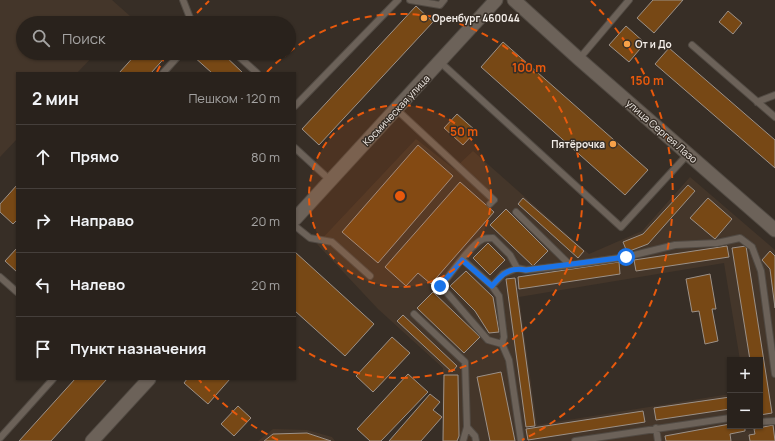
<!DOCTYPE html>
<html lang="ru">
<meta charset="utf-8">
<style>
:root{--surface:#29221c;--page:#352f29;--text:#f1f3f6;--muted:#a5a4a3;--line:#453f3b}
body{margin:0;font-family:Manrope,sans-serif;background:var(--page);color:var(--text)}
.controls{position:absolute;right:12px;bottom:12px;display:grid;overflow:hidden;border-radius:0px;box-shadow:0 1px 3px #0004}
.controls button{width:36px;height:36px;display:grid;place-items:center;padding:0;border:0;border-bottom:1px solid var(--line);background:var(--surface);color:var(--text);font:20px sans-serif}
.stop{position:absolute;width:12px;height:12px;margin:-9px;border:3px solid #1a73e8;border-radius:50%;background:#fff}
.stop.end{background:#1a73e8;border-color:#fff;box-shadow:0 1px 4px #0008}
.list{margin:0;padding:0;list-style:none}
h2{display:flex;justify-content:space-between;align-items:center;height:52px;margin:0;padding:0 16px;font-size:17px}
h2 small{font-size:13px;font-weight:400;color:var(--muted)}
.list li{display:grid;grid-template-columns:26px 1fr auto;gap:12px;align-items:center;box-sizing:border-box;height:64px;padding:0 16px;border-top:1px solid var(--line)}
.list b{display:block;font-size:15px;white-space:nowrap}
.list em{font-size:13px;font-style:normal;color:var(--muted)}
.icon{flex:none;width:22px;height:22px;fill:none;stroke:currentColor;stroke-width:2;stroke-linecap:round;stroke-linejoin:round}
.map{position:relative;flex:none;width:775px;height:441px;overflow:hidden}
.search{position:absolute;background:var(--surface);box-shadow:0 1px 3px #0004;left:16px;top:16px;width:280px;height:44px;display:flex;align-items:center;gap:10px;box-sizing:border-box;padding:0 14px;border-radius:22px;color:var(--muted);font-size:15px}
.panel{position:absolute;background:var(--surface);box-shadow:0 1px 3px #0004;left:16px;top:72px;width:280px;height:308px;border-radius:0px}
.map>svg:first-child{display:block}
.built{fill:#44362a;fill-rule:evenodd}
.building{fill:#774815;stroke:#9c9188}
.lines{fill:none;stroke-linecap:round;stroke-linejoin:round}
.lane-casing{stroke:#514a43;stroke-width:8}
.street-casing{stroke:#514a43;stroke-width:15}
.lane{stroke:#6c6259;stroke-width:6}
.street{stroke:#6c6259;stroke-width:13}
.route{stroke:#1a73e8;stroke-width:5}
.ring{fill:none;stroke:#e8590c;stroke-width:2;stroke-dasharray:7 5}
.poi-dot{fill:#f7a149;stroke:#372e26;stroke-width:1.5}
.labels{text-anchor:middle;stroke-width:3;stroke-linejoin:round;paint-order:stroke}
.poi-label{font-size:10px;font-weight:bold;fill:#f3ede8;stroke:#372e26;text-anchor:start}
.street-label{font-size:10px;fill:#f3ede8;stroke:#372e26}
.centre{fill:#e8590c;stroke:#372e26;stroke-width:2}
.ring-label{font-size:12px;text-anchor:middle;font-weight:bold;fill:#e8590c;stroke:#372e26;stroke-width:3;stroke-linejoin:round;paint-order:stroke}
</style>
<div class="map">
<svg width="775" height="441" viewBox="0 0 775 441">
<rect width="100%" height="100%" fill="#372e26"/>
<path class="built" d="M0 0H112L130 16 123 23H23V53H96L77 73H17V139L0 157Z
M416 139 454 169 473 151 589 254 642 231 690 177 775 250V441H442L443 368 378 309 317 244ZM724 263 740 360H760V426H730V394L537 425 519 297Z
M273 429 307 430 332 437 335 441H258Z"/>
<path class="building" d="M653 0H683L654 33 637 18Z
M416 6 433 22 319 145 302 129Z
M728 11 742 23 733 34 719 22Z
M626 26 645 43 629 62 609 45Z
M503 42 648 170 625 195 481 67Z
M669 48 775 140V168L655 64Z
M137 53H169L151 73H119Z
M196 53H222L243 73H212L193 56Z
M457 114 476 131 463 145 444 128Z
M418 145 453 176 378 263 342 232Z
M460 182 494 212 431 284 418 273 406 286 385 267Z
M17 185V220L13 224 0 212V204Z
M688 185 695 191 648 244 627 252 623 242 643 234Z
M523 198 584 251 578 258 518 204Z
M708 198 732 219 715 239 690 218Z
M506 209 548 251 533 266 490 225Z
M488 243 505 260 490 275 473 258Z
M727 246 729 257 636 271 634 260Z
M746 246 772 413 760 415V360H750L732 248Z
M17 248V272L5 261Z
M770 251 775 256V308L770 269 762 260Z
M295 252 374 324 345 356 295 311Z
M619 262 620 274 519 289 518 277Z
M466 271 493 297 499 332 489 333 475 311 450 286Z
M710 274 716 309H712L718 341 705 344 699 311 692 312 686 279Z
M515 278 535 426 526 427 506 279Z
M433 292 480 337 464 353 417 308Z
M403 315 457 366 452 372 397 321Z
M392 337 410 353 373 392 356 376Z
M501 372 515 441H490L477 377Z
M408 374 428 392 381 441H370L357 429Z
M444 375H458L459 436 457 441H443Z
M75 379H107L51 441H19Z
M187 379H230L208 404 184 383Z
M430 394 440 402 433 410 442 417 421 441H389Z
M730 397V409L656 420 654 408Z
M238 406 251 418 234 436 221 424Z
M643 411 645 422 528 440 526 429Z
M730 424V426H745V431L730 434 731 441H666L665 436Z
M773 425 775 441H750L749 435 755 434 754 429Z
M307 433 331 441H264L273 434Z"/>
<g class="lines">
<defs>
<path id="lane" d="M183 0 192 23
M410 0 440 5 444 0
M692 45 775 117
M235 53 257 73
M579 59 629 0
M440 62 621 227 688 154
M163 73 181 53
M757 102 775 95
M295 106 398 0
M396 109 494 200 490 204
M295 148 331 181
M516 212 570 265
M295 226 310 238 332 242 370 276
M462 259 492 286 499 296 504 337 502 344 509 360 521 441
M0 277 17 292
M492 286 503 274 517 268 526 270 570 265 626 257 675 245 717 243 740 238 752 247 761 271 775 374
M414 314 465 362 467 427 463 441
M502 344 488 340 441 286C451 274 469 246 483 239 486 238 490 238 493 238L510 255 517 268
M760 422 775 421
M467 427 475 436 476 441
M656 428 658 441
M0 438 53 379
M575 441 730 418"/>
<path id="street" d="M514 0 579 59 775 230
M295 219 496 0
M92 441 149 379"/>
</defs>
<use href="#lane" class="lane-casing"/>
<use href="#street" class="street-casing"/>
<use href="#lane" class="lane"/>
<use href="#street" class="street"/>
</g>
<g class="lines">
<path class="route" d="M440 286 462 260 492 286C502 274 509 267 526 270L626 257"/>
</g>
<circle cx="400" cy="196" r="91" fill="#e8590c" fill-opacity=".12"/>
<g class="ring">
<circle cx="400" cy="196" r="91"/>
<path d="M267 72A182 182 0 0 1 287 54M289 52A182 182 0 1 1 296 345"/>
<path d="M278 440A273 273 0 0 1 199 380M157 72A273 273 0 0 1 167 53M189 22A273 273 0 0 1 209 1M591 1A273 273 0 0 1 522 440"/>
</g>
<g class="poi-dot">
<circle cx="424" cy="18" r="4"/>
<circle cx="627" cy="44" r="4"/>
<circle cx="613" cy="144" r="4"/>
</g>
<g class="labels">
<g class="poi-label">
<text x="432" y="22">Оренбург 460044</text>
<text x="635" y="48">От и До</text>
<text x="605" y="148" text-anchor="end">Пятёрочка</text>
</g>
<g class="street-label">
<text transform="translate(396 110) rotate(-47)" y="4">Космическая улица</text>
<text transform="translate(662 131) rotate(41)" y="4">улица Сергея Лазо</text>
</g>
</g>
<circle cx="400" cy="196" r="6" class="centre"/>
<g class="ring-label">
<text x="529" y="72">100 m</text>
<text x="647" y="85">150 m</text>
<text x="464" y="136">50 m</text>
</g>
</svg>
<div class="controls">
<button>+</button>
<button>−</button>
</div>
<div class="stop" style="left:626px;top:257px"></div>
<div class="stop end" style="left:440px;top:286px"></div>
<div class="search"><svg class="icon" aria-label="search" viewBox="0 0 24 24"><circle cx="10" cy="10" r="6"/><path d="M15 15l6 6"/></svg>Поиск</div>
<section class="panel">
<h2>2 мин<small>Пешком · 120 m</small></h2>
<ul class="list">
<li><svg class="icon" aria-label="ahead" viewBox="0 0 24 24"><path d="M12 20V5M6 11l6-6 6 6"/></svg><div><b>Прямо</b></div><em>80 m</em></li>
<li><svg class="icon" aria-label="right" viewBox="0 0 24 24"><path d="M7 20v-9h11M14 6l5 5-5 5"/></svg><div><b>Направо</b></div><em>20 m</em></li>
<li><svg class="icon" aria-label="left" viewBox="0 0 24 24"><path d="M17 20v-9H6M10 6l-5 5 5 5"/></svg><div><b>Налево</b></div><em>20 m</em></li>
<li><svg class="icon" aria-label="arrive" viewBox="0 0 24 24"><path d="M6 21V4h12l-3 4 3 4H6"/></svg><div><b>Пункт назначения</b></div></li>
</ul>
</section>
</div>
